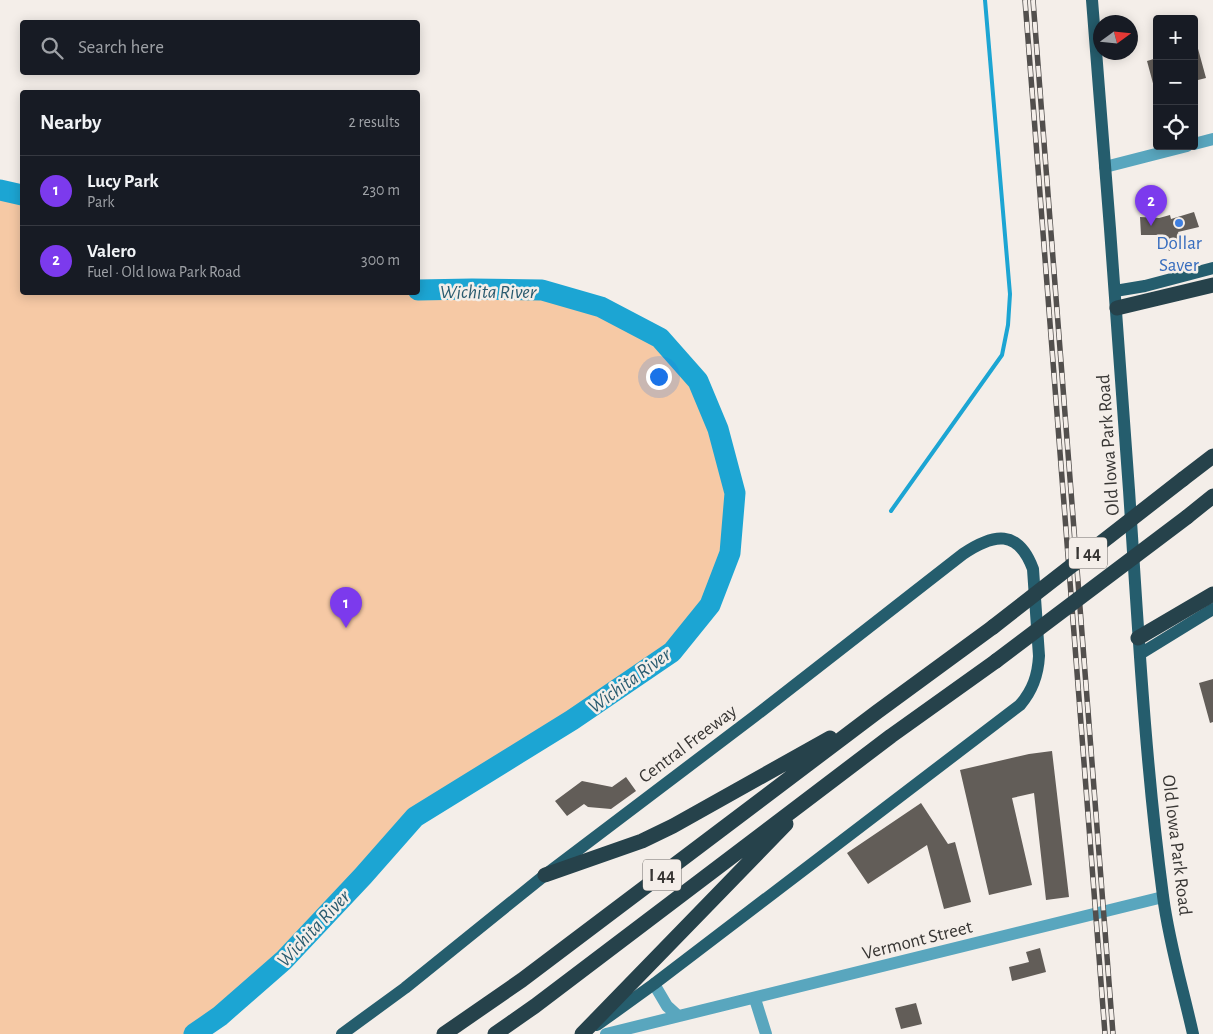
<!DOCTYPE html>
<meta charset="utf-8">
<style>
:root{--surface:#171b24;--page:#20242c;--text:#f1f3f6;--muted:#9ea1a6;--line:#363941;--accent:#7c3aed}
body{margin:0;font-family:"Alegreya Sans",sans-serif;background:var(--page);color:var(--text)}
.controls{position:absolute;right:15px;top:15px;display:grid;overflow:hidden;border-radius:5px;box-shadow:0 2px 12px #0003}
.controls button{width:45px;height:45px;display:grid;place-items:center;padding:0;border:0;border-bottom:1px solid var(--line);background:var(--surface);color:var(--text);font:25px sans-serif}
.compass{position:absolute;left:1093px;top:15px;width:45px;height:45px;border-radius:50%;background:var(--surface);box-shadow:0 2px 12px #0003;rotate:75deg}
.you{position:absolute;left:658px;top:376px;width:18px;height:18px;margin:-12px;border:4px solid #fff;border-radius:50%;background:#1a73e8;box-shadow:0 0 0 8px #1a73e833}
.badge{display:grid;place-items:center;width:32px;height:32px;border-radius:50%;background:var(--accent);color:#fff;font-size:16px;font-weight:700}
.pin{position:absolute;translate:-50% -41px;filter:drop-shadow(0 1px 2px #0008)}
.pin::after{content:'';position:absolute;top:26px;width:18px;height:15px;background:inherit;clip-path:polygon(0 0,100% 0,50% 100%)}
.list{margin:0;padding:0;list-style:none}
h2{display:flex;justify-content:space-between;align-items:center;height:65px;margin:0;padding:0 20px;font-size:21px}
h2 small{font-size:16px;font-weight:400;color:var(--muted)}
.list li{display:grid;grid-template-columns:32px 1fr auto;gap:15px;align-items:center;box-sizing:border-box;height:70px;padding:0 20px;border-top:1px solid var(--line)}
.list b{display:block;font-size:19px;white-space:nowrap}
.list p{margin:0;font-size:16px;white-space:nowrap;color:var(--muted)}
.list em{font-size:16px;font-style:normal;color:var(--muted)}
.icon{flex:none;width:28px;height:28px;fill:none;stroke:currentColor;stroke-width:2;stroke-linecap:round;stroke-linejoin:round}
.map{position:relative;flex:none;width:1213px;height:1034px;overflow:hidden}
.search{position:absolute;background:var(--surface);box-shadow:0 2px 12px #0003;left:20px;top:20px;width:400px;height:55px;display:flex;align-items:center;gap:12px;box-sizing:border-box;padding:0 18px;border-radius:5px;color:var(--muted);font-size:19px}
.panel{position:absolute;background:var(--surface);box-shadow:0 2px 12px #0003;left:20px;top:90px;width:400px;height:205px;border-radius:5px}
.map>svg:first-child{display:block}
.green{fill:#f6c9a5}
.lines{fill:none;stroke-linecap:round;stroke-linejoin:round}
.stream{stroke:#1ca5d3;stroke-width:4}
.river{stroke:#1ca5d3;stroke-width:21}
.building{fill:#625d58}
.minor{stroke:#59a6be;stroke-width:12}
.major{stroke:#255d6d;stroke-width:12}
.highway{stroke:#26424b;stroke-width:15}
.rail-casing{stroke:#524f4d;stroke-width:5.5}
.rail{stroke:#f4eee9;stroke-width:4;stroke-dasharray:11;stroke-linecap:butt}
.highway-bridge{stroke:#26424b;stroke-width:15}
.shop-dot{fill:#3f7fe0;stroke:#f4eee9;stroke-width:2}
.labels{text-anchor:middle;stroke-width:5;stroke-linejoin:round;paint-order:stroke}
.shield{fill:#f4eee9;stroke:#706d6a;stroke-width:1}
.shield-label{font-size:18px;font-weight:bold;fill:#383634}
.shop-label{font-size:19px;fill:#366cbe;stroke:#f4eee9}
.street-label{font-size:19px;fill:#383634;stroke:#f4eee9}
.water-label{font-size:20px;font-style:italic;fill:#2a5b6f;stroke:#f4eee9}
</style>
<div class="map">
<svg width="1213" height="1034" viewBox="0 0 1213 1034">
<rect width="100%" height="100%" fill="#f4eee9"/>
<path class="green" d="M0 190 22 195V292H418V290L472 289 542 290 601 307 660 338 698 381 718 429 735 493 730 553 710 605 672 652 572 720 415 817 363 876 284 960 220 1016 194 1034H0Z"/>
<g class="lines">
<path class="stream" d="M891 511 1002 355 1008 325 1010 294 985 0"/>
<path class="river" d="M0 190 22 195
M194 1034 220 1016 284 960 363 876 415 817 572 720 672 652 710 605 730 553 735 493 718 429 698 381 660 338 601 307 542 290 472 289 418 290"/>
</g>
<path class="building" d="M1194 45H1197L1206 78 1194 81Z
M1157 58V87H1154L1147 61Z
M1194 212 1199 227 1178 232 1184 248 1169 251 1162 235H1141L1140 217 1159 218 1170 215 1171 219Z
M1213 679V722L1210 723 1199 683Z
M1052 751 1069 897 1046 900 1034 793 1012 798 1032 885 989 895 960 770 1029 754Z
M626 777 636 791 611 809 588 807 584 804 567 816 555 801 582 781 612 787Z
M921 803 948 844 955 842 971 902 944 909 927 845 868 884 847 853Z
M1040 948 1046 972 1012 981 1009 967 1029 962 1026 952Z
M916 1003 922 1024 901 1029 895 1008Z"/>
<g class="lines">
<path class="minor" d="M1194 144 1213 139
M1105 167 1187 146
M654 984 667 1006 678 1016
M755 999 766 1034
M606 1034 1163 897"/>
<path class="major" d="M1092 0C1105 163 1118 327 1129 490 1138 626 1145 761 1163 896 1169 943 1183 989 1193 1034
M1115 291 1145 286 1213 268
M1140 654 1213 609
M342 1034 405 988 545 875 755 716 963 554C994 533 1018 529 1033 569L1039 656C1038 675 1033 690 1020 705L654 984 597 1025"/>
<path class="highway" d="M1117 308 1213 285
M1183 479 1213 456
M1187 517 1213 496
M1138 638 1213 594
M545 875 642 841 673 826 830 738
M444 1034 522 980 877 712 993 627
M495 1034 535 1006 891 736 996 661
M582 1034 786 824"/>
<defs>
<path id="rail" d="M1025 0 1105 1034
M1033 0 1113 1034"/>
</defs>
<use href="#rail" class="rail-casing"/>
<use href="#rail" class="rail"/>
<path class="highway-bridge" d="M993 627 1183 479
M996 661 1187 517"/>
</g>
<circle class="shop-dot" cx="1179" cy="223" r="5"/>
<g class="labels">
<g class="shield">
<rect x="1069" y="537.5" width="38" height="31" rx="4"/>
<rect x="643" y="859.5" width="38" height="31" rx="4"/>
</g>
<g class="shield-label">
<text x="1088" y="559">I 44</text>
<text x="662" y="881">I 44</text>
</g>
<g class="shop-label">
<text x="1179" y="249">Dollar<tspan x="1179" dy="22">Saver</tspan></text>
</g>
<g class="street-label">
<text transform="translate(1107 445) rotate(-94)" y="7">Old Iowa Park Road</text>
<text transform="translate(687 743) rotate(-37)" y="7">Central Freeway</text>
<text transform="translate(1178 845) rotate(83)" y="7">Old Iowa Park Road</text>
<text transform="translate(917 939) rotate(-14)" y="7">Vermont Street</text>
</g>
<g class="water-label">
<text x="488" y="298">Wichita River</text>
<text transform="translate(629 680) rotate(-36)" y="7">Wichita River</text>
<text transform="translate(313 928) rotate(-47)" y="7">Wichita River</text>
</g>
</g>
</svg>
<div class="controls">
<button>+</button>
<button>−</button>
<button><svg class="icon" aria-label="locate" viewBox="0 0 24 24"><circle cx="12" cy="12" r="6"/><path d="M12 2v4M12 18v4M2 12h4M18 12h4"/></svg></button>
</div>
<svg class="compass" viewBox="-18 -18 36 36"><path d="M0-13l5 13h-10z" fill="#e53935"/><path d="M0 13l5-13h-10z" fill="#9ea1a6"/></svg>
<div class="you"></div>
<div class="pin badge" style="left:346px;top:628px">1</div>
<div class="pin badge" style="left:1151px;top:226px">2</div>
<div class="search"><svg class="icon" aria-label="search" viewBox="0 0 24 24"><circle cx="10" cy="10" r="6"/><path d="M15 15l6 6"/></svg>Search here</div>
<section class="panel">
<h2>Nearby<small>2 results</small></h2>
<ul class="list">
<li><span class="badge">1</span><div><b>Lucy Park</b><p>Park</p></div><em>230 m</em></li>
<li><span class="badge">2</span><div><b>Valero</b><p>Fuel · Old Iowa Park Road</p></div><em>300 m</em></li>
</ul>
</section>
</div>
